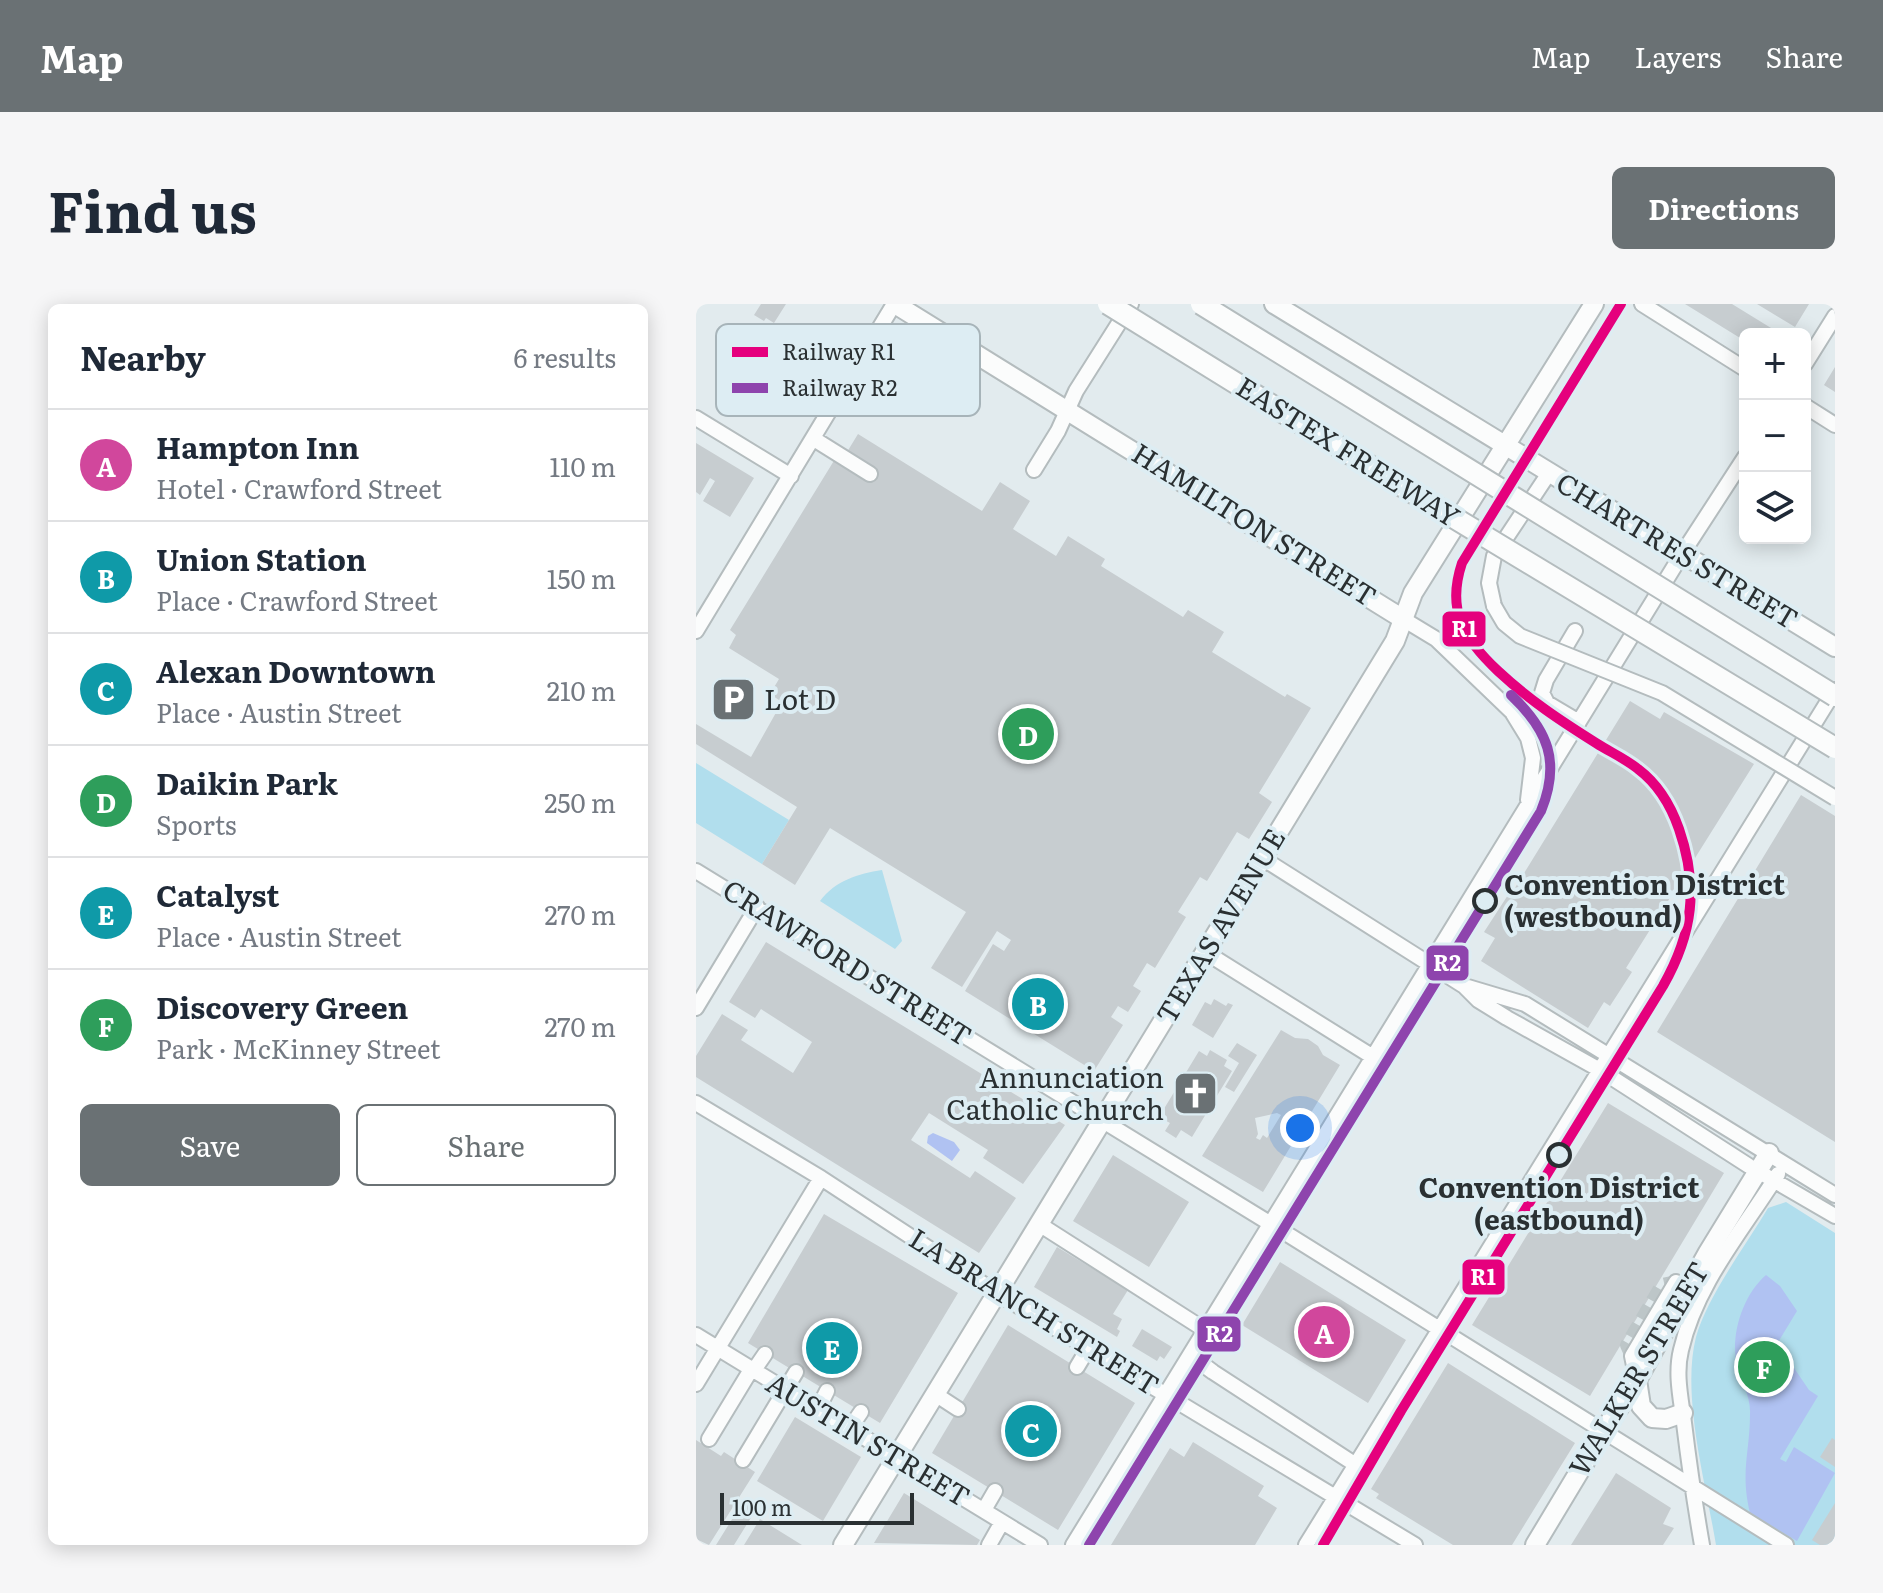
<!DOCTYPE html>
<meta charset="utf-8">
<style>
:root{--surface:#fff;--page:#f6f6f7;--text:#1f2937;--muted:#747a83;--line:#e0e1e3;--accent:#6a7174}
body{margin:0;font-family:Literata,serif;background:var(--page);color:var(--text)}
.controls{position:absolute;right:24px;top:24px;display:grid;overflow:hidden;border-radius:12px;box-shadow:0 4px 20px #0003}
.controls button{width:72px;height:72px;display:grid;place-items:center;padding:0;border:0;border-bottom:2px solid var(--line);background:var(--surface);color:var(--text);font:40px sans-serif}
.scale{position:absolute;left:24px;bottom:20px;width:194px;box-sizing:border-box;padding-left:8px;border:4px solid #2a3032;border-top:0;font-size:22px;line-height:28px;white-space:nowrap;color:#2a3032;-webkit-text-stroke:6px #ddedf3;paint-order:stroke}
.you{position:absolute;left:604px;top:824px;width:28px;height:28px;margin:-20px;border:6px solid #fff;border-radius:50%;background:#1a73e8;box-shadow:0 0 0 12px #1a73e833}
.badge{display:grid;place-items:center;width:52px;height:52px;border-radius:50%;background:var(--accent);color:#fff;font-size:26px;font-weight:700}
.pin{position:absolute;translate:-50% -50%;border:4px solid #fff;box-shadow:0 2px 8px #0006}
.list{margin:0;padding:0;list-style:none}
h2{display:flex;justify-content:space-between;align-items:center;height:104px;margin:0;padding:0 32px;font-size:34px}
h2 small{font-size:26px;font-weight:400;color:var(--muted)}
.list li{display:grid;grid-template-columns:52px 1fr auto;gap:24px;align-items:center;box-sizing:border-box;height:112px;padding:0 32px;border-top:2px solid var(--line)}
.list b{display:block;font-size:30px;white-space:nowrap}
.list p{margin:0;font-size:26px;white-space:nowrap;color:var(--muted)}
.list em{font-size:26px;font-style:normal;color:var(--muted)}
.actions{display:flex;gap:16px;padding:24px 32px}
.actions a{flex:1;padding:18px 0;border:2px solid var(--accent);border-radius:12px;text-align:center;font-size:28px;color:var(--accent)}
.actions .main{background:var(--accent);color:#fff}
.icon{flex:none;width:44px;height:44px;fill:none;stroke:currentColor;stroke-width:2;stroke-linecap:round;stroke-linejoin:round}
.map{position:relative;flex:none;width:1139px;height:1241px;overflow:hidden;border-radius:12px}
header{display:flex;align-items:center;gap:48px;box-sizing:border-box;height:112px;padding:0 40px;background:var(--accent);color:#fff}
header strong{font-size:38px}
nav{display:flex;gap:44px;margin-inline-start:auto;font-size:28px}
.intro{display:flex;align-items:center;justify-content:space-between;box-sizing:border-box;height:192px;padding:0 48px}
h1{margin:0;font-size:56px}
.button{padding:20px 36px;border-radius:12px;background:var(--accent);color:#fff;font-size:28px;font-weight:700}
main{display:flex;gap:48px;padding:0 48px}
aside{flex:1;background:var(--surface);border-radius:12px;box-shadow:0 4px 20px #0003}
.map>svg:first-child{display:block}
.green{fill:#b1deed}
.water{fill:#b0c2f2}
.building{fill:#c7cdd0;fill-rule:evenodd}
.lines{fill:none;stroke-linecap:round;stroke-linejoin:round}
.minor-tunnel{stroke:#bdc6c8;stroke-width:14;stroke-dasharray:14 7;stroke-linecap:butt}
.minor-casing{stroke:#b4bcbe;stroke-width:18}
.major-casing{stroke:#b4bcbe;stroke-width:22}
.minor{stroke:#fbfcfc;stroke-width:14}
.major{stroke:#fbfcfc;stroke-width:18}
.minor-bridge-casing{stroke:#b4bcbe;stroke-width:18;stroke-linecap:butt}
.highway-bridge-casing{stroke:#b4bcbe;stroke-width:24;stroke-linecap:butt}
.minor-bridge{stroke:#fbfcfc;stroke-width:14}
.highway-bridge{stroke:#fbfcfc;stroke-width:20}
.rail-1-casing{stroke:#ddedf3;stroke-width:16}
.rail-2-casing{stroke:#ddedf3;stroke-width:16}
.rail-1{stroke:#e5007d;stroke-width:10}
.rail-2{stroke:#8e44ad;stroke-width:10}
.stop-dot{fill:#ddedf3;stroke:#2a3032;stroke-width:4}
.labels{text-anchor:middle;stroke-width:8;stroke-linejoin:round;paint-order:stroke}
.street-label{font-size:28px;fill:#2a3032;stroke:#ddedf3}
.poi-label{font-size:28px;fill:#2a3032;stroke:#ddedf3;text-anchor:start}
.stop-label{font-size:28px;font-weight:bold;fill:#2a3032;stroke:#ddedf3;text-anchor:start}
.key{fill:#ddedf3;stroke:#a7b4b9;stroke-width:2}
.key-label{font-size:22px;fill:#2a3032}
.line-badge{stroke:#ddedf3;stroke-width:3}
.badge-label{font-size:22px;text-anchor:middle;font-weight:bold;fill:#fff}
</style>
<header>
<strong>Map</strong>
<nav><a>Map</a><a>Layers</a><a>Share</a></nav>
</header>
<div class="intro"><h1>Find us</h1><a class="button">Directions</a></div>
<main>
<aside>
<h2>Nearby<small>6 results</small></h2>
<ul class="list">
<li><span class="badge" style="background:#d1479c">A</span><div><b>Hampton Inn</b><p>Hotel · Crawford Street</p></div><em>110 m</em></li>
<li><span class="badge" style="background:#0f9aa8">B</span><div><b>Union Station</b><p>Place · Crawford Street</p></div><em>150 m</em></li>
<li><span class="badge" style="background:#0f9aa8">C</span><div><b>Alexan Downtown</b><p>Place · Austin Street</p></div><em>210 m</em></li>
<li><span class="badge" style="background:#2e9e5b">D</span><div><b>Daikin Park</b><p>Sports</p></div><em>250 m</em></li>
<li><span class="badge" style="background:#0f9aa8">E</span><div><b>Catalyst</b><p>Place · Austin Street</p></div><em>270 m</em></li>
<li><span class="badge" style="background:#2e9e5b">F</span><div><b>Discovery Green</b><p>Park · McKinney Street</p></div><em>270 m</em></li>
</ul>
<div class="actions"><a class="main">Save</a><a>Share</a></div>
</aside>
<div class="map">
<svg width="1139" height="1241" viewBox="0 0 1139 1241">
<rect width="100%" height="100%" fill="#e2ebee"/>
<path class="green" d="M0 459 93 516 66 560 0 519Z
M186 566 206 637 199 645 124 597C140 576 162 570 186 566Z
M1090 898 1139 929V1241H1020C1010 1180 985 1092 1000 1033 1011 993 1050 941 1072 904Z"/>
<path class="water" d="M237 829 258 838 264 846 256 857 231 839 232 832Z
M1070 971 1084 982 1101 1007 1070 1058 1075 1061 1081 1052 1098 1064 1113 1086 1122 1092 1084 1155 1090 1158 1098 1143 1139 1169 1101 1237 1054 1209C1044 1168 1054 1148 1054 1110 1055 1092 1045 1078 1041 1062 1034 1032 1046 992 1070 971Z"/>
<path class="building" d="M65 0H90L78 19 70 14 68 17 58 11Z
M989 0H1036L1085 30H1049V37Z
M1061 0H1113L1099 23Z
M1139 63V88L1128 81Z
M162 130 286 207 304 178 334 197 317 225 360 252 372 232 409 255 405 262 487 313 492 306 528 328 516 348 589 393 591 390 615 404 563 489 576 498 553 535 541 528 511 577 504 573 482 608 490 613 459 664 451 659 437 682 445 687 432 708 422 702 415 713 427 721 398 767 269 687 297 640 308 647 315 636 301 627 266 683 235 664 270 608 134 524 99 581 66 560 101 503 0 440V420L55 453 86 398 74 390 83 375 33 344 40 331 34 326 139 155 176 178 182 167 151 148Z
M0 139 58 174 34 213 7 197 19 177 14 174 4 191 0 188Z
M934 397 964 415 968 408 1058 460 930 664 936 668 914 702 908 698 892 724 785 657 799 634 788 628 812 591 814 592Z
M1105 491 1139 512V838L961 728Z
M70 638 369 821 327 880 287 854 292 846 233 809 215 836 274 874 279 867 320 894 283 949 0 773V752L26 710 52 726 45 736 97 769 116 738 65 705 59 714 33 698Z
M518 695 530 702 532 699 537 701 517 734 496 721 509 698 515 701Z
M585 726 599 734 612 735 622 742 627 751 644 761 567 888 506 852ZM581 809 585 811 571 834 567 831 564 836 560 834 562 830 559 814Z
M541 739 561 751 538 788 529 783 543 759 532 752Z
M514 746 531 756 528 762 536 767 496 833 485 826 480 834 469 827 474 819 463 813 503 747 511 752Z
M912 799 1028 869 894 1092 776 1021Z
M417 851 493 898 453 963 377 917Z
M128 910 262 989 184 1119 52 1039Z
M361 943 432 986 417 1010 426 1015 421 1025 424 1027 421 1033 338 983Z
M584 958 710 1036 672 1099 546 1021Z
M312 1021 439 1099 362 1226 236 1149Z
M446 1025 476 1043 468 1055 464 1052 461 1057 436 1042Z
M752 1059 879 1139 816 1241H757L680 1194 683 1190 675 1185Z
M99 1113 165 1153 127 1217 61 1177Z
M1136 1134 1139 1136V1163L1124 1153Z
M0 1136 25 1152 28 1148 59 1168 13 1241 0 1235Z
M497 1138 568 1182 562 1192 581 1204 559 1241H415L474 1144 488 1153Z
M920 1169 975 1204 967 1220 978 1224 967 1241H875Z
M208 1189 284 1236 281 1241 178 1239Z
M48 1196 61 1204 38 1241H20Z
M1139 1199V1241H1124L1116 1236Z
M64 1215 106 1241H48Z"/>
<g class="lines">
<path class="minor-tunnel" d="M936 1052 931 1041 966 981 980 978"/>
<defs>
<path id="minor" d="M946 0 1049 65
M1109 60 1139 12
M1109 102 1139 121
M0 114 95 172
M118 135 174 170
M338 166 362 127 380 87 435 0
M798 302 793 279 798 252 853 169
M707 315 740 335 816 408 832 434 837 454 832 496
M0 327 198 0
M879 327 850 376 846 389 851 399 883 418
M566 554 768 682 782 696 811 714 904 766 1053 862 1139 912
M0 567 575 920 1090 1241
M509 648 677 753
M772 683 829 700 1139 891
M0 704 61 603
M0 799 125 874 301 989 719 1241
M343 920 509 1026
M0 1031 344 1241
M494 1051 517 1068 660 1161
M381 1063 393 1043
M58 1066 69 1050
M941 1076 936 1052 980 978 992 984
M0 1080 125 874
M239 1090 262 1105
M122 1105 131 1087
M154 1124 165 1108
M13 1135 56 1064
M47 1156 100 1068
M288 1206 299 1187
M293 1241 306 1218
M377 1241 986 250 1049 153
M610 1241 1139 386
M1006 1241C999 1201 993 1160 988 1119 985 1095 979 1070 985 1046 1000 980 1047 926 1082 870"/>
<path id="major" d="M199 0 707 315
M578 0 1139 343
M941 1076 945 1102 956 1114 970 1115 987 1109
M147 1241 699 337 717 289 898 0
M839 1241 907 1128 941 1076 1011 950 1073 849"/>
</defs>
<use href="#minor" class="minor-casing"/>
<use href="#major" class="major-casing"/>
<use href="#minor" class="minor"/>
<use href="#major" class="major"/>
<defs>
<path id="minor-bridge" d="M798 302 808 319 824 332 966 389 1139 494"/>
<path id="highway-bridge" d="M412 0 732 198 1139 444
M505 0 1139 392"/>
</defs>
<use href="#minor-bridge" class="minor-bridge-casing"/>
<use href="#highway-bridge" class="highway-bridge-casing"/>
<use href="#minor-bridge" class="minor-bridge"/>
<use href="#highway-bridge" class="highway-bridge"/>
<defs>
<path id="rail-1" d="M627 1241 705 1107 967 682C997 629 1003 583 983 525 975 502 962 480 942 465 930 455 914 448 900 439 865 417 833 396 802 367 768 335 750 307 766 259L925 0"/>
<path id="rail-2" d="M393 1241 845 507C865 458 852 426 815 391"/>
</defs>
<use href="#rail-1" class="rail-1-casing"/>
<use href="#rail-2" class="rail-2-casing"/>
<use href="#rail-1" class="rail-1"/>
<use href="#rail-2" class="rail-2"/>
</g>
<defs>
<symbol id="parking-square" viewBox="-11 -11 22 22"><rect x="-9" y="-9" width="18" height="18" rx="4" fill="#6a7174" stroke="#ddedf3"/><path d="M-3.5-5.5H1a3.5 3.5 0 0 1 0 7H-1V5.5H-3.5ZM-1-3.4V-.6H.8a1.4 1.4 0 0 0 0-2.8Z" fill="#fff"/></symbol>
<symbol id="church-square" viewBox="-11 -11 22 22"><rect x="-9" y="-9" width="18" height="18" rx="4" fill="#6a7174" stroke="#ddedf3"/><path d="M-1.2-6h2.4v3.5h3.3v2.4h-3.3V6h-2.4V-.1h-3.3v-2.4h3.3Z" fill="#fff"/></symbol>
</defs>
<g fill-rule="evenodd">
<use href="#parking-square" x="12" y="370" width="51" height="51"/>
<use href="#church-square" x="474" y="764" width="51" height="51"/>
</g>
<g class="stop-dot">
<circle cx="789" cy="597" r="11"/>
<circle cx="863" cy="851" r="11"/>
</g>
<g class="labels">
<g class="street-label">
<text transform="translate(652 148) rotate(32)" y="10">EASTEX FREEWAY</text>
<text transform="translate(558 221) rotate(32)" y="10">HAMILTON STREET</text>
<text transform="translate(981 247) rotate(31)" y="10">CHARTRES STREET</text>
<text transform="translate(525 622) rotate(-59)" y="10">TEXAS AVENUE</text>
<text transform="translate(151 659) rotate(32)" y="10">CRAWFORD STREET</text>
<text transform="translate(338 1008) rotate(32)" y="10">LA BRANCH STREET</text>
<text transform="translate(943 1065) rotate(-59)" y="10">WALKER STREET</text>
<text transform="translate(172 1136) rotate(31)" y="10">AUSTIN STREET</text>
</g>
<g class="poi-label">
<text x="68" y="406">Lot D</text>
<text x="468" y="784" text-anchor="end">Annunciation<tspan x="468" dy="32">Catholic Church</tspan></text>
</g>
<g class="stop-label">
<text x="808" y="591">Convention District<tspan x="808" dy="32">(westbound)</tspan></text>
<text x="863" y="894" text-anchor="middle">Convention District<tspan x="863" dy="32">(eastbound)</tspan></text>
</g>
</g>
<rect x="20" y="20" width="264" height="92" rx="12" class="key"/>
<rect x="36" y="43" width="36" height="10" fill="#e5007d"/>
<rect x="36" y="79" width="36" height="10" fill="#8e44ad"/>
<g class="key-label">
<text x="86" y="56">Railway R1</text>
<text x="86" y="92">Railway R2</text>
</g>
<g class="line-badge">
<rect x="745" y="306" width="46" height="38" rx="8" fill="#e5007d"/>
<rect x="729" y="640" width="45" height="38" rx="8" fill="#8e44ad"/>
<rect x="765" y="954" width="45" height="38" rx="8" fill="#e5007d"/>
<rect x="500" y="1011" width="46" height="38" rx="8" fill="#8e44ad"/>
</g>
<g class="badge-label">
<text x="768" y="333">R1</text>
<text x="751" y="667">R2</text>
<text x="787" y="981">R1</text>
<text x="523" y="1038">R2</text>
</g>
</svg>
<div class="controls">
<button>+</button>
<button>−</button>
<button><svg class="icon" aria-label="layers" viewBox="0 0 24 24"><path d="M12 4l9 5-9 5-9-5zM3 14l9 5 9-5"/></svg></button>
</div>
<div class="scale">100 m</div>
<div class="you"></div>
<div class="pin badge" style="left:628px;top:1028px;background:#d1479c">A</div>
<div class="pin badge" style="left:342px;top:700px;background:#0f9aa8">B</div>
<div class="pin badge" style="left:335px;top:1127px;background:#0f9aa8">C</div>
<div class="pin badge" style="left:332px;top:430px;background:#2e9e5b">D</div>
<div class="pin badge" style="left:136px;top:1044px;background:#0f9aa8">E</div>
<div class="pin badge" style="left:1068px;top:1063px;background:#2e9e5b">F</div>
</div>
</main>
